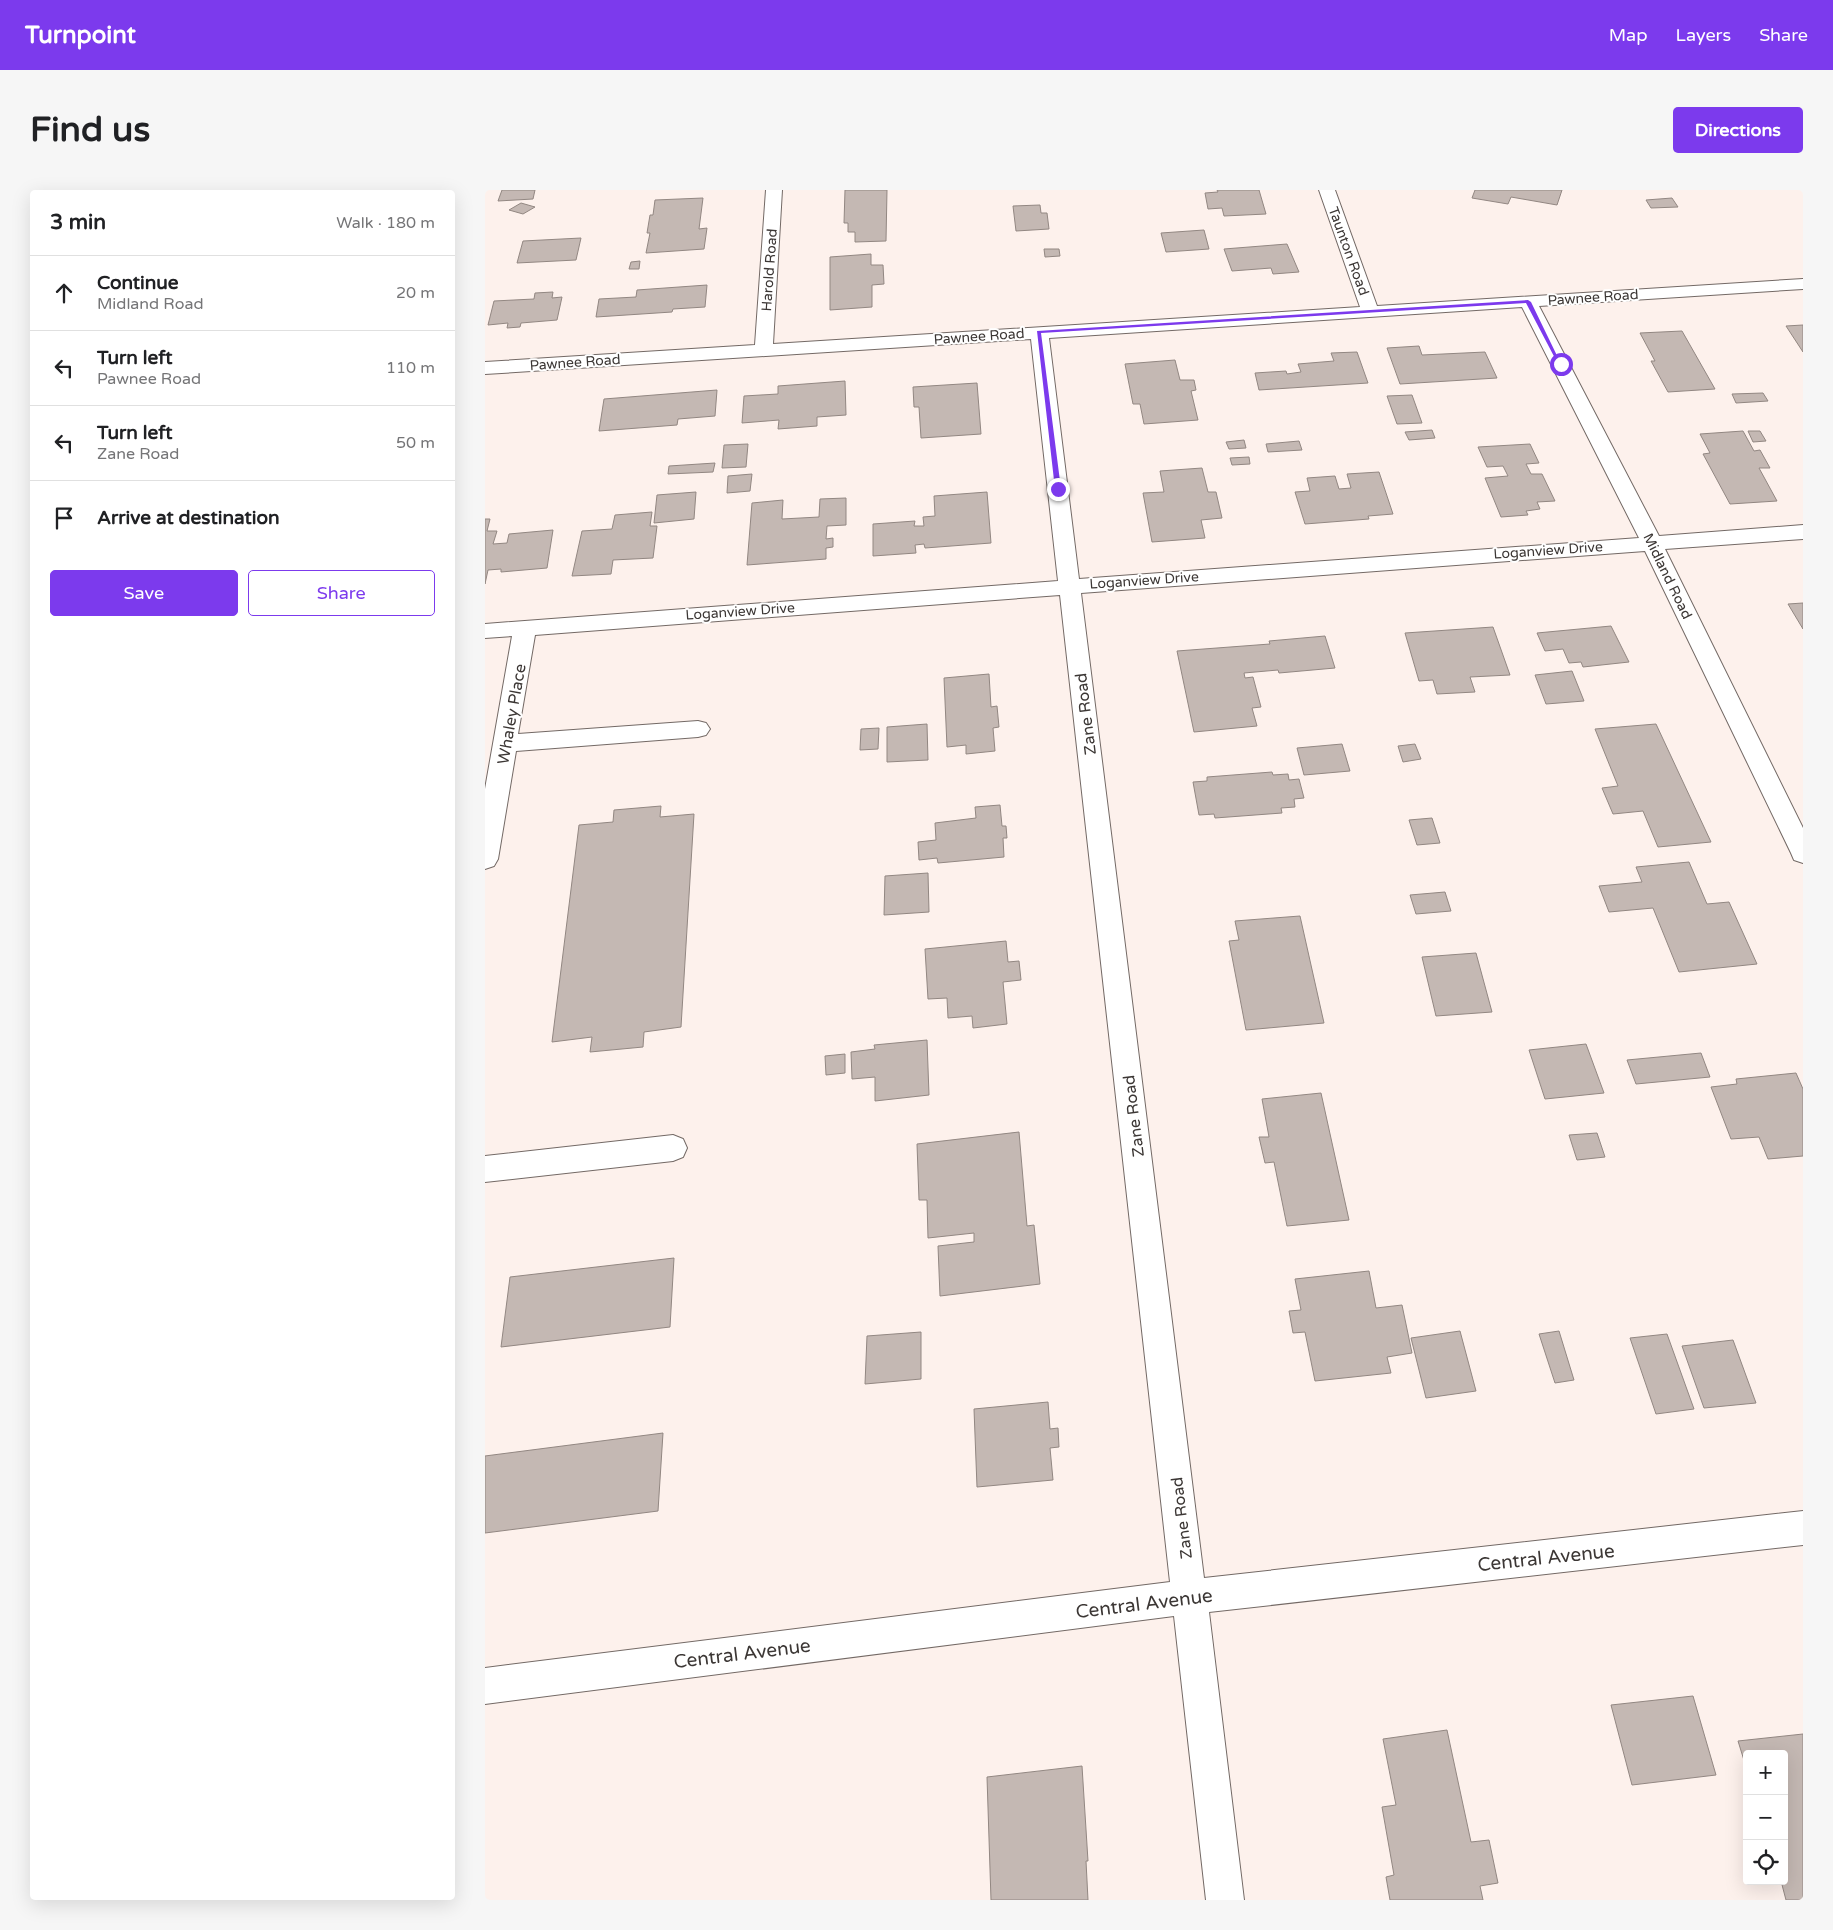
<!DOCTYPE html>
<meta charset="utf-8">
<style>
:root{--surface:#fff;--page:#f6f6f6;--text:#202124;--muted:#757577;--line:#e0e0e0;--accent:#7c3aed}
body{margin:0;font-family:"Varela Round",sans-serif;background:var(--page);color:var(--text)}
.controls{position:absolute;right:15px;bottom:15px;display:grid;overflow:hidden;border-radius:5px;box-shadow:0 5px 20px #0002}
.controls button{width:45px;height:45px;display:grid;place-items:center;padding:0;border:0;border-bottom:1px solid var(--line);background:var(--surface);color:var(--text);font:25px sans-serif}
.stop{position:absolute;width:15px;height:15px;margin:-11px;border:4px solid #7c3aed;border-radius:50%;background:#fff}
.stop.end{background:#7c3aed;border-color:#fff;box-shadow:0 1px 5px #0008}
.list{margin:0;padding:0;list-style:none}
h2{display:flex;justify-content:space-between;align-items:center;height:65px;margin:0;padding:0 20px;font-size:21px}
h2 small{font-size:16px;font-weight:400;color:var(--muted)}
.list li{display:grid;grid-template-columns:32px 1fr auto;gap:15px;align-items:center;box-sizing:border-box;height:75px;padding:0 20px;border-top:1px solid var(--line)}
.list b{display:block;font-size:19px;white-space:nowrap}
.list p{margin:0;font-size:16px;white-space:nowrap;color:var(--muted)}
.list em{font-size:16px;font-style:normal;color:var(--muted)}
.actions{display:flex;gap:10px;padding:15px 20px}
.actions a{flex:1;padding:11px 0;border:1px solid var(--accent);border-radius:5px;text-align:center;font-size:18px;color:var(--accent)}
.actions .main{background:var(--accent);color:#fff}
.icon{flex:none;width:28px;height:28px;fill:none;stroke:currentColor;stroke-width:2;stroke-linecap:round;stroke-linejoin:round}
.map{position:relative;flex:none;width:1318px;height:1710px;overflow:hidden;border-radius:5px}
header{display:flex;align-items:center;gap:30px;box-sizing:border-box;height:70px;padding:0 25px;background:var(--accent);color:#fff}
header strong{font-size:24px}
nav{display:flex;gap:28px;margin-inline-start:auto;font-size:18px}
.intro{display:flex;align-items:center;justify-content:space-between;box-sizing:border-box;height:120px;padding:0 30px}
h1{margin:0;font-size:35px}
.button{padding:12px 22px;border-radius:5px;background:var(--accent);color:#fff;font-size:18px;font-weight:700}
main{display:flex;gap:30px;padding:0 30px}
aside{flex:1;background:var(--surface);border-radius:5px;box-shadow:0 5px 20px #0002}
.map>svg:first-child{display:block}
.building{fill:#c4b8b3;stroke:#928782}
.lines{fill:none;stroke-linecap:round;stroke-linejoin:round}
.minor-casing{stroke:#736965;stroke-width:2}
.minor{fill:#fff;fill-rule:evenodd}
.route{fill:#7c3aed}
.labels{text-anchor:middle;stroke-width:4;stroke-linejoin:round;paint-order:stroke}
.far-street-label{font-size:14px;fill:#3c3735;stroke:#fff}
.street-label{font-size:16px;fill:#3c3735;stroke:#fff}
.near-street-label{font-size:19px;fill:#3c3735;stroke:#fff}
</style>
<header>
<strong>Turnpoint</strong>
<nav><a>Map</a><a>Layers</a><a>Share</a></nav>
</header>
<div class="intro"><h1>Find us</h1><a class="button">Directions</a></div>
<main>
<aside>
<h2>3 min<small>Walk · 180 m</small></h2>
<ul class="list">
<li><svg class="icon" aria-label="ahead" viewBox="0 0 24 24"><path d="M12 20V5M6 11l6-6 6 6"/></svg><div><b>Continue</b><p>Midland Road</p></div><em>20 m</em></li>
<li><svg class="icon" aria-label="left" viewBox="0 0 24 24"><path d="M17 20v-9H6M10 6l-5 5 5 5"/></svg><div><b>Turn left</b><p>Pawnee Road</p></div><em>110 m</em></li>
<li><svg class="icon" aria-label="left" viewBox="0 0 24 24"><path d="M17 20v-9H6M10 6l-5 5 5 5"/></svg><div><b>Turn left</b><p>Zane Road</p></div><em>50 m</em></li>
<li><svg class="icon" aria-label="arrive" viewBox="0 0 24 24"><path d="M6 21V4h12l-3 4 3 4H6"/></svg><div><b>Arrive at destination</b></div></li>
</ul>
<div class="actions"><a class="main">Save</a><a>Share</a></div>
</aside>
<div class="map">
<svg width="1318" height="1710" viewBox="0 0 1318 1710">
<rect width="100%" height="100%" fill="#fdf1ec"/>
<path class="building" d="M17 0H50L48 9 13 11Z
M360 0H402L401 51 370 52V42H363V33H359Z
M732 0H774L781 24 739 26 737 18 723 19 720 3 733 2Z
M990 0H1077L1072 15 1026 7 1023 14 987 8Z
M218 8 214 39 222 38 219 59 161 63 165 43H162L165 25H168L170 10Z
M1187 8 1193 17 1166 18 1161 10Z
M36 13 50 17 38 24 24 20Z
M555 15 556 23H562L564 39 531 41 528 16Z
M719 40 724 59 681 62 676 43Z
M96 48 91 70 32 73 38 51Z
M802 54 814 82 788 84 786 78 747 81 739 59Z
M559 59H574L575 66 560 67Z
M386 64V75H398L399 94 387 95V117L345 120V67Z
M155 71 154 79H144L146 72Z
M222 95 220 117 188 119 187 122 111 127 114 109 151 107 152 100Z
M68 102 67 108 77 107 72 130 36 133 35 137 22 138 23 133 3 135 9 111 49 109 50 103Z
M1318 135V162L1301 136Z
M1197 141 1230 199 1183 202 1166 171H1170L1155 143Z
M934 156 937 165 1000 162 1012 188 915 194 902 158Z
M872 162 883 193 774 200 770 183 801 181 802 184 816 182 813 174 849 171 846 163Z
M690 170 695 190H709L711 200 706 201 713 230 659 234 655 214H648L640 174Z
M360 191 361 225 332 227V236L293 239 294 230 257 233 259 206 293 204V196Z
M492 193 496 244 436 248 434 217H429L428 197Z
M232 200 230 226 193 229 192 235 114 241 119 209Z
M1278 203 1283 211 1251 213 1247 204Z
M927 205 937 233 912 234 902 206Z
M947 240 950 248 924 250 920 242Z
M1258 241 1269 261 1275 260 1285 278H1274L1292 311 1245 314 1218 264 1225 263 1215 244Z
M1263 241H1275L1281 251 1268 252Z
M759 250 761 258 744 259 741 252Z
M814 251 817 260 783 262 781 254Z
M263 254 261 277 237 278 239 255Z
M1045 254 1054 273 1041 274 1046 284H1057L1070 311 1052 312 1055 319 1041 321 1043 325 1016 327 1000 288 1023 286 1018 276 1002 277 993 257Z
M764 267 765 274 747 275 745 268Z
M230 273 228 282 183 284 184 276Z
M717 278 723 302H731L737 328 716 330 720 348 667 352 658 303 679 302 675 281Z
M894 282 908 324 883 326 884 329 820 334 810 302 825 301 822 288 850 286 854 299 866 298 862 284Z
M267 284 265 301 242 303 243 286Z
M211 302 209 329 169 333 172 305Z
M502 302 506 353 440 358 439 354 430 355 431 363 388 366V334L430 331 429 336H439L438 327 450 326 449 306Z
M361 308V335L342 336 341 349 348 348V357L341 358V369L262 375 267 313 298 310 297 329 334 327 335 309Z
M167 322 165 336H172L168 368 128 370 126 384 87 386 97 341 127 339 130 325Z
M0 329H5L2 341H12L8 354 22 353 24 344 68 340 62 378 16 382V379L3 380 0 394Z
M1318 413V439L1303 414Z
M1126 436 1144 472 1098 477 1096 472 1084 473 1078 459 1060 461 1052 443Z
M1008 437 1025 485 985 487 990 502 952 504 948 490 934 491 920 443Z
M840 446 850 478 794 483 793 480 759 483 760 488 768 487 776 517 767 518 772 536 709 542 692 461 785 454 784 451Z
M1087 481 1099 511 1061 514 1050 485Z
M504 484 506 517 512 516 514 537 508 538 510 561 481 564V555L462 557 459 488Z
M442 534 443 570 402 572V537Z
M1171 534 1226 652 1173 657 1158 621 1128 624 1117 598 1133 596 1110 539Z
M394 538 393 559 375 560 376 539Z
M857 554 865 581 819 585 812 558Z
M930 554 936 569 918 572 913 556Z
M787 582 788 585 803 584 804 590 814 589 819 608 809 609 810 617 796 618 797 623 730 628 729 624 714 625 708 592 722 591V587Z
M515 615 517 636H521L522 648H518L519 667 453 673 452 668 434 670 433 652 451 650 450 633 491 628 490 617Z
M176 616 175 627 209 624 196 837 159 842 158 857 105 862 107 847 67 852 94 635 128 632 129 620Z
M947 628 955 653 932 655 924 630Z
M1204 672 1222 714 1244 712 1272 774 1194 782 1168 718 1124 722 1114 696 1157 692 1151 677Z
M443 683 444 722 399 725 400 686Z
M960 702 966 721 931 724 925 705Z
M815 726 839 833 761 840 744 751 754 750 750 731Z
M521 751 523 772 534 771 536 790 518 792 522 834 488 838 487 826 463 828 462 808 443 809 440 759Z
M991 763 1007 822 951 826 937 767Z
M442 850 444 905 390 911V887L367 889 366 862 390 859 389 855Z
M1101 854 1119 903 1060 909 1044 860Z
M1216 863 1225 887 1151 894 1142 870Z
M360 864V883L341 885 340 866Z
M1311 883 1318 899V966L1283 969 1274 947 1246 949 1226 897 1252 894 1251 889Z
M836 903 864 1030 802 1036 789 972 780 973 774 947H784L777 909Z
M534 942 542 1036 549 1035 555 1094 455 1106 453 1056 489 1052V1043L443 1048 442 1010H434L432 954Z
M1112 943 1120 967 1092 970 1084 945Z
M189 1068 185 1137 16 1157 25 1087Z
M884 1081 891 1118 917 1115 927 1163 902 1167 906 1183 830 1191 820 1142 808 1143 804 1121 816 1120 810 1089Z
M975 1141 991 1201 941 1208 926 1148Z
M1074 1141 1089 1190 1070 1193 1054 1144Z
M436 1142V1189L380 1194 382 1146Z
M1182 1144 1209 1219 1171 1224 1145 1148Z
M1248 1150 1271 1213 1219 1218 1197 1156Z
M563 1212 565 1239 573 1238 574 1257 565 1258 568 1290 492 1297 489 1219Z
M178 1243 173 1321 0 1343V1266Z
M1208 1506 1231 1585 1147 1595 1126 1515Z
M962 1540 986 1652 1004 1650 1013 1693 995 1696 998 1710H905L901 1687 909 1685 897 1617 911 1615 898 1549Z
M1318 1544V1710H1301L1296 1691H1299V1564H1262V1580L1253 1551Z
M597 1576 603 1671H601L603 1710H506L502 1587Z"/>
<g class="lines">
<defs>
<path id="minor" d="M281 0H297L288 154 875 117 834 0H850L892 116 1318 89V99L1054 116 1174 346 1318 335V349L1180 359 1318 638V673L1309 670 1306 663 1160 361 596 403 719 1388 1318 1321V1355L724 1422 759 1710H721L689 1426 0 1514V1478L685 1392 575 405 50 445 33 544 213 531 221 533 225 539 221 545 213 547 31 561 13 669 9 676 0 679V599L27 446 0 448V434L573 391 546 149 0 184V172L270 155ZM1037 117 1154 348 594 389 564 148Z
M188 945 198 949 202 958 198 967 188 971 0 992V966Z"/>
</defs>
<use href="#minor" class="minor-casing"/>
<use href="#minor" class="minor"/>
</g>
<path class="route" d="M1043 110 1046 112 1077 176 1073 174 1041 113 556 143 576 299 573 301 570 299 552 141Z"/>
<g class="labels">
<g class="far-street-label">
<text transform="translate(864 61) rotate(70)" y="5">Taunton Road</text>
<text transform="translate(284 80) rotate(-86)" y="5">Harold Road</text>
<text transform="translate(1108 107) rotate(-4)" y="5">Pawnee Road</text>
<text transform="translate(494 146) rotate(-4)" y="5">Pawnee Road</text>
<text transform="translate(90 172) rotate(-4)" y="5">Pawnee Road</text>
<text transform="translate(1063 360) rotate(-4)" y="5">Loganview Drive</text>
<text transform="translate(1183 386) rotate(64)" y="5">Midland Road</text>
<text transform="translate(659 390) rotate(-4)" y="5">Loganview Drive</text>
<text transform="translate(255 421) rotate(-4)" y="5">Loganview Drive</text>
</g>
<g class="street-label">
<text transform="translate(26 524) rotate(-80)" y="6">Whaley Place</text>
<text transform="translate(600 524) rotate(-97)" y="6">Zane Road</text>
<text transform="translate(648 926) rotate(-97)" y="6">Zane Road</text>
<text transform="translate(696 1328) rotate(-97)" y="6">Zane Road</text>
</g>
<g class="near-street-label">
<text transform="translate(1061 1367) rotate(-6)" y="7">Central Avenue</text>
<text transform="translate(659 1413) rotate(-7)" y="7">Central Avenue</text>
<text transform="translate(257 1463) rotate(-7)" y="7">Central Avenue</text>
</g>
</g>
</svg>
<div class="controls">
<button>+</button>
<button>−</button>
<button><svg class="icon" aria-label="locate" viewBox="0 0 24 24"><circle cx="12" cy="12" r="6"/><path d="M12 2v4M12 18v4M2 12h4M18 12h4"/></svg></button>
</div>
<div class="stop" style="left:1076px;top:174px"></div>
<div class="stop end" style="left:573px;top:299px"></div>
</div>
</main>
